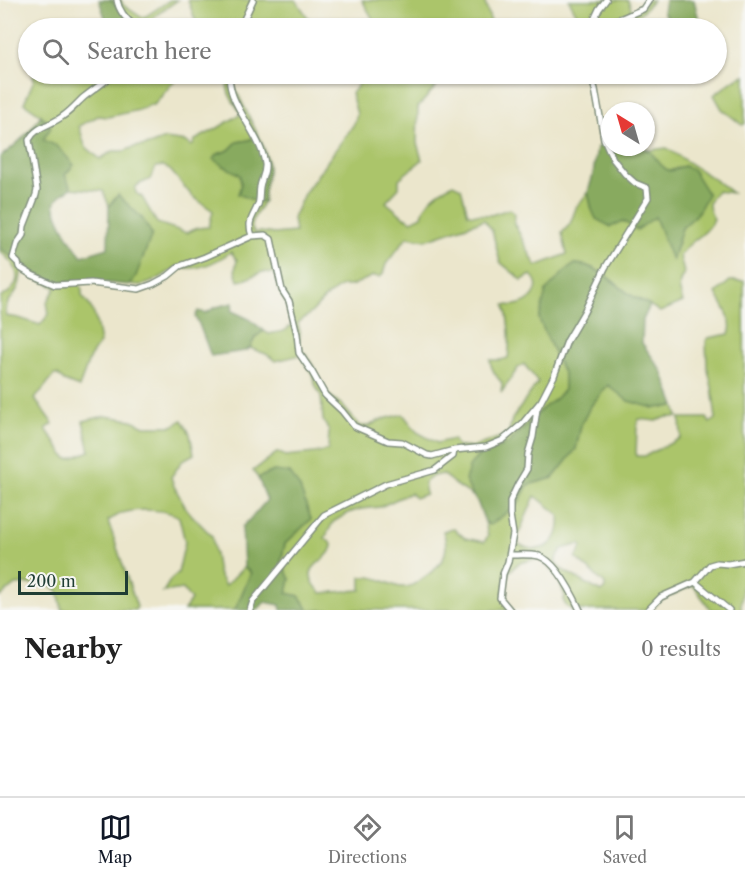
<!DOCTYPE html>
<style>
:root{--surface:#fff;--page:#f2f2f2;--text:#222;--muted:#767676;--line:#e0e0e0;--accent:#111827}
body{margin:0;font-family:"Libre Caslon Text",serif;background:var(--page);color:var(--text)}
.compass{position:absolute;left:601px;top:102px;width:54px;height:54px;border-radius:50%;background:var(--surface);box-shadow:0 2px 4px #0004;rotate:323deg}
.scale{position:absolute;left:18px;bottom:15px;width:110px;box-sizing:border-box;padding-left:6px;border:3px solid #1f3d34;border-top:0;font-size:16px;line-height:21px;white-space:nowrap;color:#1f3d34;-webkit-text-stroke:4px #f6f6f2;paint-order:stroke}
.list{margin:0;padding:0;list-style:none}
h2{display:flex;justify-content:space-between;align-items:center;height:78px;margin:0;padding:0 24px;font-size:26px}
h2 small{font-size:20px;font-weight:400;color:var(--muted)}
.icon{flex:none;width:33px;height:33px;fill:none;stroke:currentColor;stroke-width:2;stroke-linecap:round;stroke-linejoin:round}
.map{position:relative;flex:none;width:745px;height:610px;overflow:hidden}
.search{position:absolute;background:var(--surface);box-shadow:0 2px 4px #0004;left:18px;right:18px;top:18px;height:66px;display:flex;align-items:center;gap:15px;box-sizing:border-box;padding:0 21px;border-radius:33px;color:var(--muted);font-size:22px}
.sheet{height:186px;background:var(--surface)}
nav{display:flex;justify-content:space-around;align-items:center;box-sizing:border-box;height:84px;border-top:2px solid var(--line);background:var(--surface);font-size:16px;color:var(--muted)}
nav a{display:grid;justify-items:center;gap:3px}
nav .on{color:var(--accent)}
.map>svg:first-child{display:block}
.green{fill:#abc56b;stroke:#658150;stroke-width:1.5;fill-rule:evenodd}
.forest{fill:#88aa5f;stroke:#54744a;stroke-width:1.5}
.lines{fill:none;stroke-linecap:round;stroke-linejoin:round}
.minor-casing{stroke:#859280;stroke-width:8}
.minor{stroke:#fff;stroke-width:5}
</style>
<div class="map">
<svg width="745" height="610" viewBox="0 0 745 610">
<rect width="100%" height="100%" fill="#f6f6f2"/>
<filter id="ink" filterUnits="userSpaceOnUse"><feTurbulence type="fractalNoise" baseFrequency=".0167" numOctaves="2"/><feDisplacementMap in="SourceGraphic" scale="12" xChannelSelector="R" yChannelSelector="G"/><feConvolveMatrix kernelMatrix="1 2 1 2 8 2 1 2 1" color-interpolation-filters="sRGB"/></filter>
<filter id="wash" filterUnits="userSpaceOnUse"><feTurbulence type="fractalNoise" baseFrequency=".008" numOctaves="4" result="noise"/><feDisplacementMap in="SourceGraphic" scale="24" xChannelSelector="R" yChannelSelector="G"/><feGaussianBlur stdDeviation="1.35" result="paint"/><feColorMatrix in="noise" values="0 0 0 0 0 0 0 0 0 0 0 0 0 0 0 0 0 1.4 0 .05"/><feComposite in="paint" operator="in"/></filter>
<g filter="url(#wash)">
<rect width="100%" height="100%" fill="#ebe6cc"/>
<path class="green" d="M111 0H121L123 5 141 17 146 16 170 0H178C164 10 156 13 145 27L146 28H142L143 24 129 21Z
M188 0H296L315 28 302 22 277 25 267 23 252 25 250 28H198Z
M362 0H484L493 28H368L374 21Z
M569 0H628L632 11 643 6 646 0H653L645 9 635 17 614 27 584 28Z
M33 74H180L154 105H150L139 110 108 117 98 116 79 126 85 146 100 159 113 151H124L134 147 149 145 165 139 187 142 191 146 193 145 195 140 216 129 241 114C231 97 225 94 228 74H233V84L258 135 249 140 237 142 229 150 218 154 222 166 231 169 240 175 241 185 257 202 264 201 252 221V229L255 233 261 232 274 234 295 232 293 218 304 194 354 124 357 114 351 93 355 90 363 74H447L418 107 417 143 422 160 399 179V188L386 202 404 217 412 221 422 216C425 200 439 191 453 184L461 188 468 214 491 215 509 209 514 213V223L536 266 567 254 562 233 570 224 576 208 588 192 592 210 623 220 655 217 673 259 682 228 697 214 684 166 670 171 663 168 649 150 667 148C689 164 712 176 732 193L717 191C707 201 707 207 714 219 709 231 699 236 690 244 686 247 683 252 680 256L684 273C677 284 679 289 683 302L660 312C651 305 641 301 631 295 612 283 600 265 575 264L564 272 539 319 564 375V390L553 401 543 408 509 443 479 455 465 480 473 496 453 483 443 474 433 476 424 483 426 494 415 498 410 493 380 507 361 509 348 513 333 522 325 538 332 544C332 564 293 563 321 593L361 590V577C379 575 387 585 402 587 409 588 414 584 419 581 439 568 452 556 443 531L454 529 465 538 484 542 488 536 485 522 490 525 518 504 527 485 553 478 576 449 581 425 590 407 608 385 654 408 675 406 678 417H667L656 421 639 419 637 425 636 456H645L681 438 680 418H707L710 423 716 419 712 387 707 366 706 341 708 338 729 334C735 321 722 305 716 293L730 281H744L745 574H743L741 609 742 610H711L693 585 661 600 650 610H572L566 606 563 600 565 597 558 577 542 561 535 559 519 563 509 572 505 583 504 599 512 610H309L299 596 287 593 290 579 281 561 285 544 311 519 306 509 274 471 258 478 253 471 278 452 285 456 315 453 328 450 329 431 323 420 321 396 316 387 312 374 300 355 276 361 266 354 250 348C254 340 256 335 264 331L269 334 284 331 292 325 285 299 279 290 275 273 262 272 244 280 238 281 235 270 237 260 231 252C216 262 196 273 178 266 163 276 148 288 130 285L136 276 118 195 109 206 103 191 71 188 65 175 42 140 51 127 41 115 24 103 34 80ZM164 166 171 171 192 196 213 211 209 227 197 228 187 233 157 223 142 197 136 193 135 188C139 182 145 183 150 179 153 176 153 171 156 167ZM484 220 492 230 500 262 522 280 531 275C545 288 530 304 515 305 512 306 509 305 505 305 509 323 511 340 508 358L501 360H490C491 370 496 376 502 383L501 393 518 368 524 364 538 382 512 419 509 432 501 437 472 447H458L453 439 437 443 417 432 403 414 380 420 369 426H360L342 405 325 392 313 366 307 356 302 351 299 344 300 332 298 323 311 313 327 296 342 286H351L373 276 380 277 383 274 386 264 407 237 426 240ZM535 496 538 498 559 515C562 545 540 558 515 542ZM580 544 582 547 576 558 605 584V588L601 592 561 569 555 561 562 549Z
M745 75V124L742 125 722 109 714 95 734 80Z
M0 248 11 256H16L31 272 56 282H79L82 290V296C97 312 96 322 100 343L90 357 79 387 64 381 58 375H54L35 399 53 424 46 429 66 458 70 459 90 451 83 421 105 416 132 420 144 426H173L182 420 190 434 194 454 183 460 171 477 174 486 187 510 212 536 218 573 225 586 244 567 251 572 235 610H184L191 600 183 589 163 592 171 579 178 573 185 542 179 517C167 509 140 509 126 512 120 513 113 518 108 521L137 607 135 610H62L58 591 50 585 40 583 15 585 0 597V298C4 295 9 293 12 289 24 275 12 261 0 252ZM22 271 56 288 47 302 49 314 40 325 19 318 6 316C3 303 15 297 19 285 21 280 20 276 22 271Z"/>
<path class="forest" d="M99 0H111L129 21 143 24 142 28H106L107 23Z
M665 0H694L701 28H674L663 12Z
M41 115 51 127 43 140 57 146 74 165 65 175 71 188 60 196 54 204C58 221 71 243 82 256L108 248 109 206 118 195 142 218 152 234 136 276 130 285 85 281 79 282H56L31 272 17 256H11L0 248V157C18 144 29 133 41 115Z
M258 135C264 147 271 163 267 177 265 186 263 192 264 201L257 202 238 194 241 185 240 175C231 169 222 166 213 159L218 154 229 150 237 142 249 140Z
M608 139 610 140V147C621 147 640 143 649 151 657 157 659 167 670 171L684 166 693 170 708 194 697 214 682 228 672 260 655 217 637 230 623 221 611 227 596 219 592 210 588 192 593 175 597 147 603 145Z
M575 264C597 265 612 281 629 294 635 298 643 301 650 305L643 320 642 343 662 371 675 406 654 408 628 401 608 385 590 407 581 425 576 449 553 478 528 485 518 504 490 525 485 522 477 501 473 496 465 480 470 465 479 455 509 443 543 408 553 401 564 390V375L539 319 546 291 564 272Z
M233 303 232 311 249 319 264 331 255 337 250 348 245 351 211 356 199 324 195 317 198 311 206 313 216 307Z
M274 471 290 473 300 488 311 519 285 544 281 561 290 579 287 593 299 596 309 610H281L280 605 265 602 257 610H235L251 573 244 567 242 527 254 515 267 500 258 478Z"/>
</g>
<g filter="url(#ink)">
<g class="lines">
<defs>
<path id="minor" d="M117 0C119 12 127 19 135 27L136 28
M591 26 599 9 606 0
M240 28 253 0
M590 28 591 26 622 18 643 9 649 0
M114 74C105 82 94 89 84 97 77 103 71 111 63 116 52 125 36 126 29 140L37 190 36 195 24 226 23 235 17 244 13 258 18 263 19 267 32 275 55 285 91 283 139 289 153 284 168 276 180 266 205 257 252 236
M230 74C225 102 261 133 265 164 266 173 261 179 260 187 259 193 260 199 258 205 252 219 247 221 252 236L265 235 271 239 282 290 289 301 297 334 299 353 312 372 325 395 342 411 354 426 388 441 402 442 427 455 432 456 454 450 486 447 503 440 522 424 541 401
M510 555C519 555 530 554 539 556 556 561 573 595 580 610
M695 582 729 610
M250 610 253 601 324 515 386 484 435 470 449 459 453 456 454 450
M510 610 500 598 503 574 508 562 513 534 510 515V501L518 484 527 469 528 454 533 437 537 409 554 376 567 341 584 312 605 268 648 198 647 188 635 183 625 174 613 159 604 139 595 89 590 74
M648 610 661 597 695 582 710 565 717 563 728 564 745 561"/>
</defs>
<use href="#minor" class="minor-casing"/>
<use href="#minor" class="minor"/>
</g>
</g>
</svg>
<svg class="compass" viewBox="-18 -18 36 36"><path d="M0-13l5 13h-10z" fill="#e53935"/><path d="M0 13l5-13h-10z" fill="#767676"/></svg>
<div class="scale">200 m</div>
<div class="search"><svg class="icon" aria-label="search" viewBox="0 0 24 24"><circle cx="10" cy="10" r="6"/><path d="M15 15l6 6"/></svg>Search here</div>
</div>
<section class="sheet">
<h2>Nearby<small>0 results</small></h2>
<ul class="list">
</ul>
</section>
<nav>
<a class="on"><svg class="icon" aria-label="map" viewBox="0 0 24 24"><path d="M3 6l6-2 6 2 6-2v14l-6 2-6-2-6 2zM9 4v14M15 6v14"/></svg>Map</a>
<a><svg class="icon" aria-label="directions" viewBox="0 0 24 24"><path d="M12 3l9 9-9 9-9-9zM9 14v-3h6M13 9l2 2-2 2"/></svg>Directions</a>
<a><svg class="icon" aria-label="saved" viewBox="0 0 24 24"><path d="M7 4h10v16l-5-4-5 4z"/></svg>Saved</a>
</nav>
